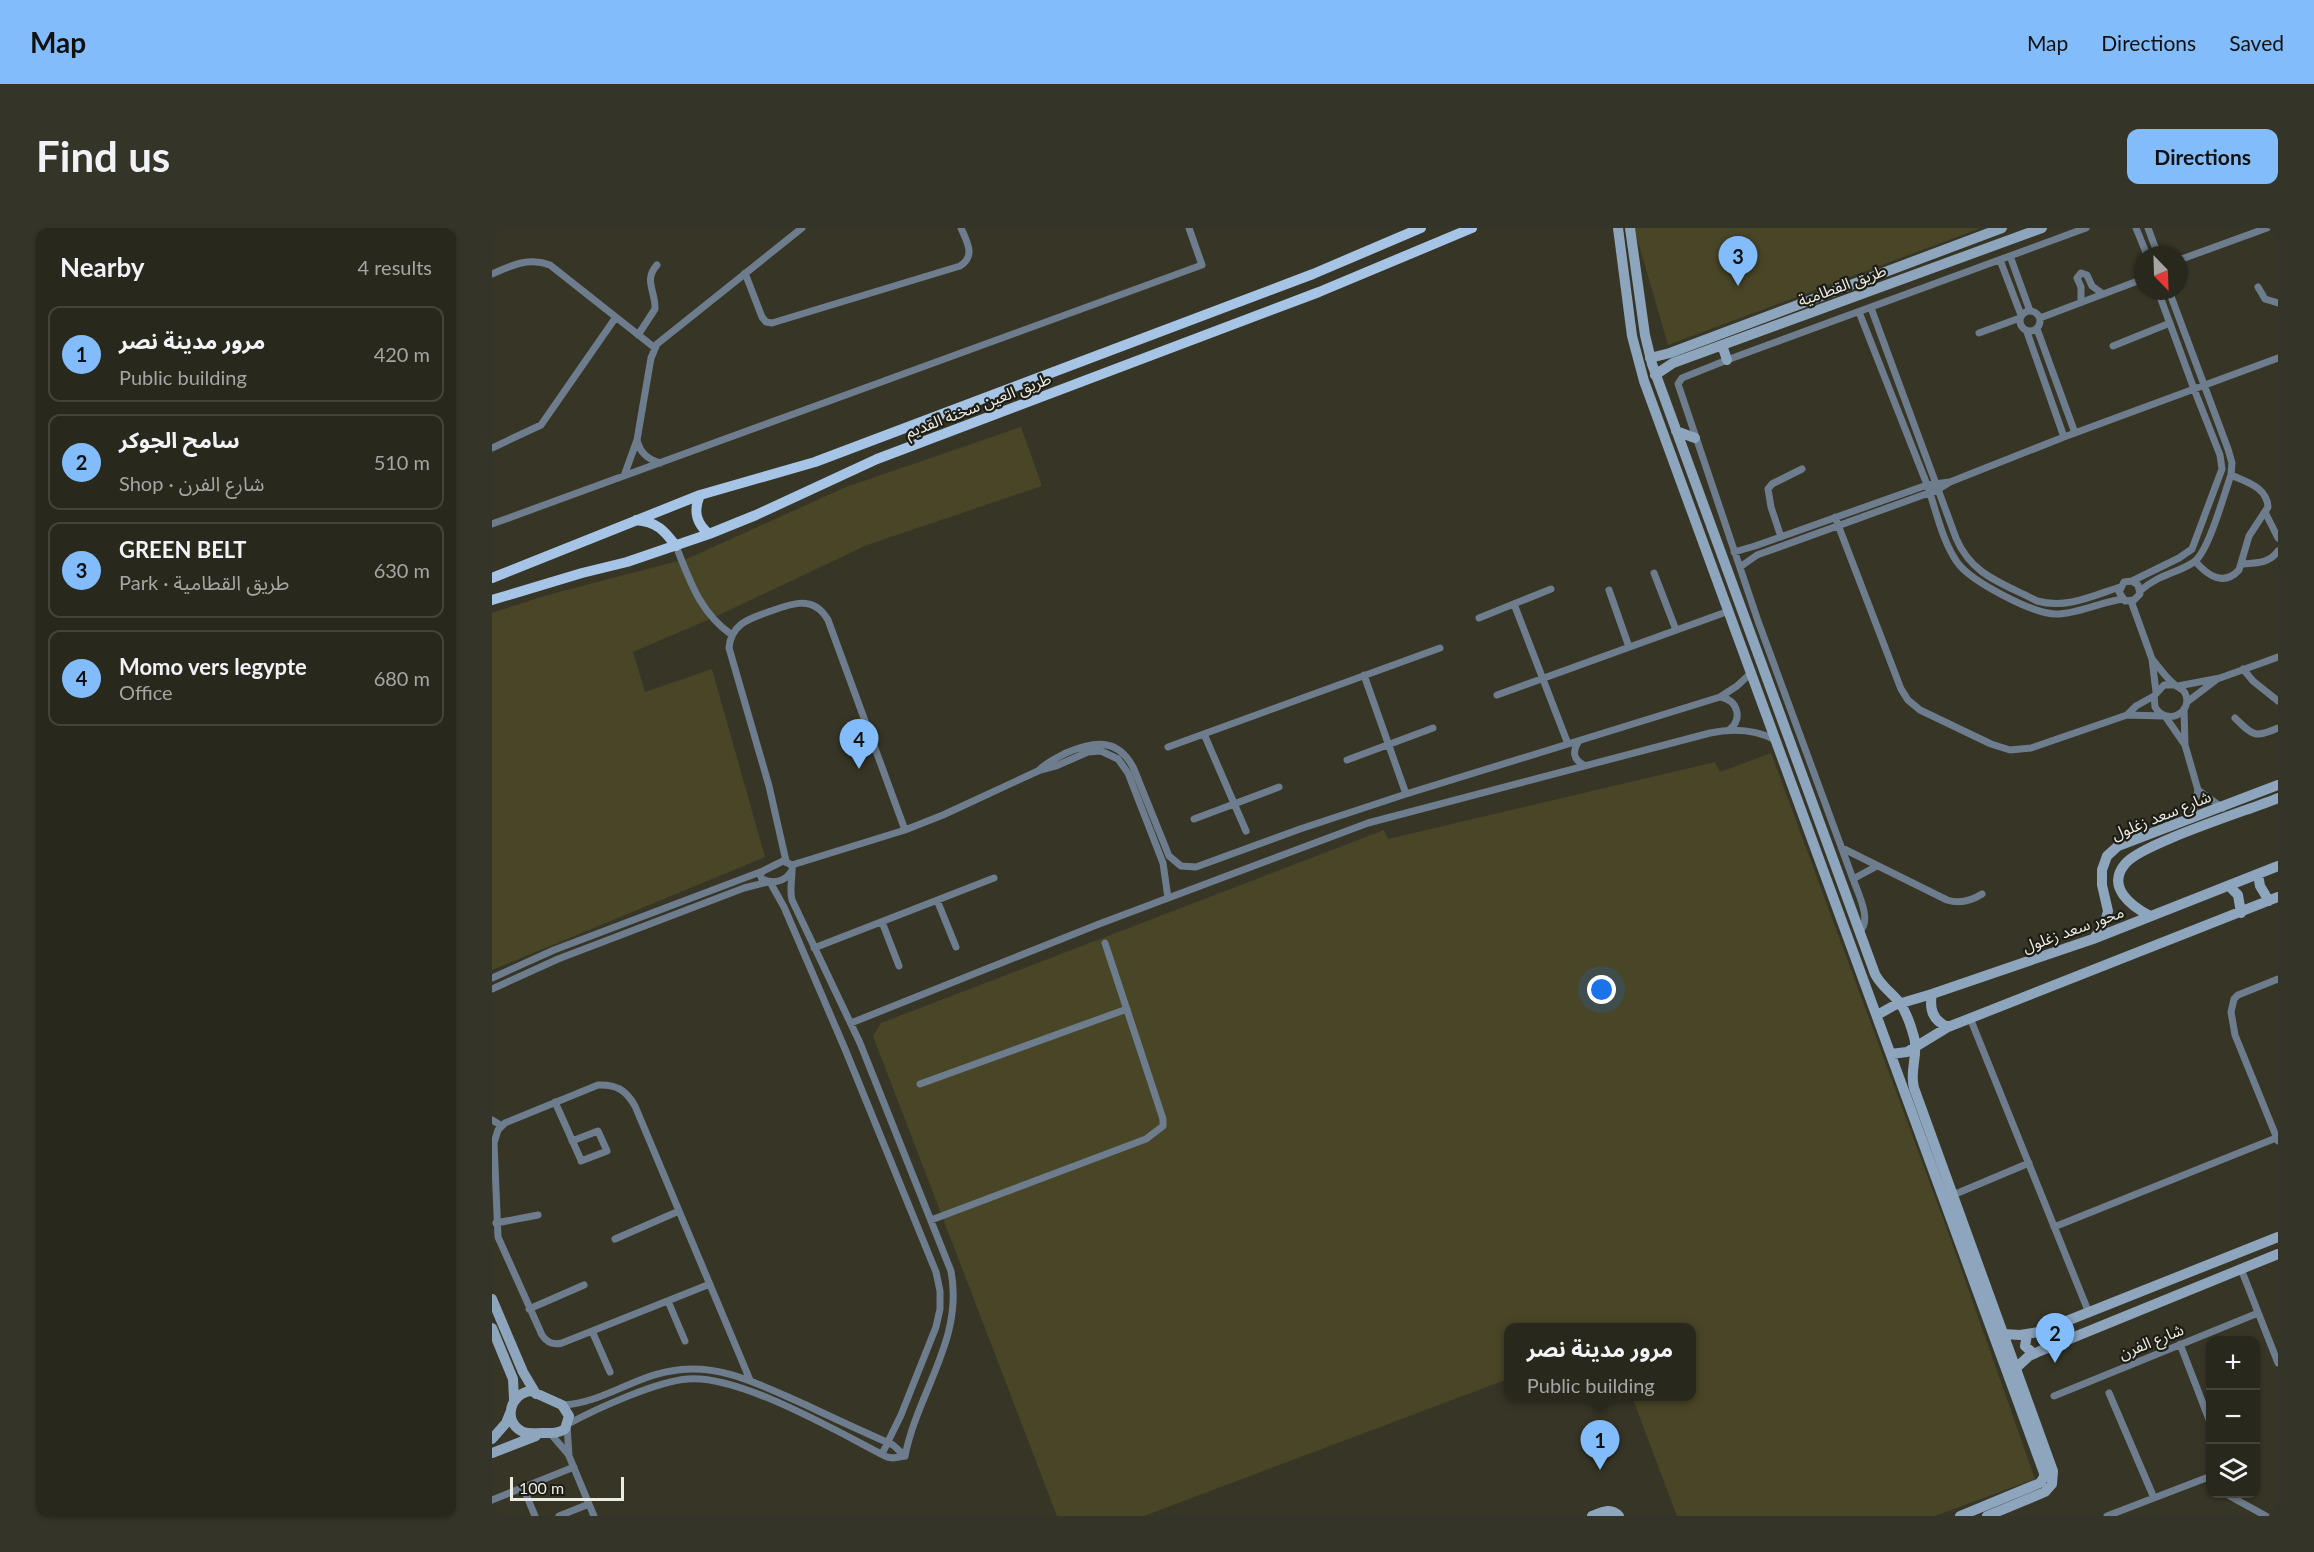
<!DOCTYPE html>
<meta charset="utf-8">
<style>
:root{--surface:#29281c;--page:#353429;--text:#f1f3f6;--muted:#a5a6a3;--line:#45443b;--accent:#82bcfa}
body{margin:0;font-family:Lato,"Noto Sans Arabic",sans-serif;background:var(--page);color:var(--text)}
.controls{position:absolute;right:18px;bottom:18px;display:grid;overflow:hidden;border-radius:12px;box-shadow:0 2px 4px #0004}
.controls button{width:54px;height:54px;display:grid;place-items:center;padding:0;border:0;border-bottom:2px solid var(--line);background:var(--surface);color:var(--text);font:30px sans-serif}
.compass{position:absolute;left:1642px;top:18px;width:54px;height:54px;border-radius:50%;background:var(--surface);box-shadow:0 2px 4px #0004;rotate:157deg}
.scale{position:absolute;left:18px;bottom:15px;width:114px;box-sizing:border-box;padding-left:6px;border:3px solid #ecebe1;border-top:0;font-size:16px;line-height:21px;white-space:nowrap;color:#ecebe1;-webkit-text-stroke:4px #1d1d16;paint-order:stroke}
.you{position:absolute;left:1110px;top:762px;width:21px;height:21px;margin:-15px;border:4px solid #fff;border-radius:50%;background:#1a73e8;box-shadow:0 0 0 9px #1a73e833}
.badge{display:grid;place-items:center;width:39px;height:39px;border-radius:50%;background:var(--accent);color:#111;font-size:20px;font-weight:700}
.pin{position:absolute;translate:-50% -50px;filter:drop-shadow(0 2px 3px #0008)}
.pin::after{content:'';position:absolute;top:32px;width:21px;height:18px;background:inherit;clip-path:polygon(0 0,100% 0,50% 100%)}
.popup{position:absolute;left:1012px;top:1095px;width:192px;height:78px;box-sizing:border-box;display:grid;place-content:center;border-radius:12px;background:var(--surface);filter:drop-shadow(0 2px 4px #0005);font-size:20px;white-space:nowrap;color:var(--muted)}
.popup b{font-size:22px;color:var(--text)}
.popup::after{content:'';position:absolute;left:50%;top:100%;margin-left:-12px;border:12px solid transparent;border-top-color:var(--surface)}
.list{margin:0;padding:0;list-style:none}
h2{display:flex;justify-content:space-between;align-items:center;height:78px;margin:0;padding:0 24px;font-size:26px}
h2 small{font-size:20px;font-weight:400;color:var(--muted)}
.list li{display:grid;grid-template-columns:39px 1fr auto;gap:18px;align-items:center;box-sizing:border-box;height:96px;margin:0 12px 12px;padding:0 12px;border:2px solid var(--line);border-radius:12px}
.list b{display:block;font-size:22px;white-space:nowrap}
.list p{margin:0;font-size:20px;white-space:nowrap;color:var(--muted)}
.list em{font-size:20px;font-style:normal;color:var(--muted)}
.icon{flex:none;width:33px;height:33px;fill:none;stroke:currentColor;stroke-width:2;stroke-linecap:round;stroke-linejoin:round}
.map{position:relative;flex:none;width:1786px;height:1288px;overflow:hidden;border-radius:12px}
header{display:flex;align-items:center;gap:36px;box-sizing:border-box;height:84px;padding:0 30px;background:var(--accent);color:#111}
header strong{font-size:28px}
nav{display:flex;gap:33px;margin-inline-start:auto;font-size:21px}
.intro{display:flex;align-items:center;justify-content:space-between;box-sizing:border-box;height:144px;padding:0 36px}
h1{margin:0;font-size:42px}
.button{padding:15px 27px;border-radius:12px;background:var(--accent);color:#111;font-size:21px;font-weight:700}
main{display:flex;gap:36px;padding:0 36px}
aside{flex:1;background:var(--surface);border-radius:12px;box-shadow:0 2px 4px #0004}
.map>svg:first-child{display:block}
.green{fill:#494527}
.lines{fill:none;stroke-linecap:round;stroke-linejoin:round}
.street{stroke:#6e7d8d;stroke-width:7}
.secondary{stroke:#8ea5be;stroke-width:10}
.primary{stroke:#a6c4e5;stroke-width:10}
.labels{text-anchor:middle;stroke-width:4.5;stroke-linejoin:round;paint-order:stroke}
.street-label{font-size:16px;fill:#ecebe1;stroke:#1d1d16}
</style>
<header>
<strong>Map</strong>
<nav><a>Map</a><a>Directions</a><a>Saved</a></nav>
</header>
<div class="intro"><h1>Find us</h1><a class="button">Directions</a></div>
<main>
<aside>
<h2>Nearby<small>4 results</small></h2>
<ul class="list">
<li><span class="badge">1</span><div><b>مرور مدينة نصر</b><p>Public building</p></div><em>420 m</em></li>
<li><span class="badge">2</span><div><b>سامح الجوكر</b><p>Shop · شارع الفرن</p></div><em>510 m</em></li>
<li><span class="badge">3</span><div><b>GREEN BELT</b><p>Park · طريق القطامية</p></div><em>630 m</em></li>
<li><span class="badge">4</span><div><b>Momo vers legypte</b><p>Office</p></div><em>680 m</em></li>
</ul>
</aside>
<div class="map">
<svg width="1786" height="1288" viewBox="0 0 1786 1288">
<rect width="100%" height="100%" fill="#373526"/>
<path class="green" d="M1142 0H1489L1176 117Z
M529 199 550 258 375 317 225 388 141 424 153 464 220 441 273 629 0 742V385L52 368 197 330 354 259Z
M1279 525 1459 1012 1543 1251 1443 1288H1185L1140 1169 1200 1168V1100H1016V1151L652 1288H565L381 808 389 795 892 602 896 611 1223 534 1228 544Z"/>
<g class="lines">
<path class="street" d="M1644 0 1655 27
M1656 0 1666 27
M1785 0 1786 2
M1518 28 1538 83
M1508 32 1529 87
M1687 32 1775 0
M253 45 270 89 274 94 280 95 468 38C484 28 475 14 469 0
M0 46C20 37 37 29 58 37L163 120
M1766 59 1773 71 1786 75
M1589 74V59L1585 50 1589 45 1595 47 1600 58 1611 66
M1379 80 1464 310C1480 348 1511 355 1545 373 1575 381 1600 368 1628 359
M1528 93a10 10 0 1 1 20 0a10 10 0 1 1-20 0Z
M1367 84C1389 141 1412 197 1434 254 1444 280 1449 311 1465 334 1478 353 1541 386 1564 386 1586 386 1608 374 1631 371
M1548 90 1651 51
M1545 101 1583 205
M1535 104 1572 209
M1487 105 1528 90
M146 107 163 81C164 64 151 52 165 37
M1621 118 1678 95
M145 212C148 225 156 232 169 235
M0 220 49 197 124 89
M132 248 145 212 159 130 165 116 310 0
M1773 284 1786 310
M1343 289 1409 461 1416 472 1428 482 1499 516 1518 522 1539 520 1635 487 1671 488
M0 296 710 37 697 0
M1289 309 1279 279 1276 261 1280 256 1310 241
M184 318C198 353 208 385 240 407
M1242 324 1263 318 1435 257 1458 254
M1703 333C1715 347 1731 359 1747 342L1757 308 1776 279C1775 259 1754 254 1739 247
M1749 336C1763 335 1777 336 1786 323
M1248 339 1265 327 1445 262 1458 254 1572 209 1786 130
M1162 345 1184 402
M1640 353 1646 357 1648 366 1642 372 1633 373 1627 364 1632 354 1640 353 1687 330 1700 321 1730 241 1728 227 1702 161 1666 63
M1117 362 1137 419
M1648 363C1667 346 1684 346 1702 334 1717 323 1732 266 1739 247L1740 235 1736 221 1677 63
M1639 373 1660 431 1664 464
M1022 376 1076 516
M987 390 1059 361
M1660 431C1667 439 1674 450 1682 456 1686 460 1690 460 1693 465 1702 484 1675 499 1663 479L1662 468 1672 457H1682
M1751 441 1761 453 1786 473
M872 447 914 566
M1686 458 1728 450 1786 429
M1005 467 1237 383
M1229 469C1246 473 1251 491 1237 502
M1695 474 1724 452
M1692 481 1693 517 1706 562 1700 590
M1635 487 1644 478 1662 468
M1673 488 1693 517
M1743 490C1761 508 1763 510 1786 500
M712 506 754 603
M1087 513C1080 523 1081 532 1092 537
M676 519 948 420
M855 532 941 500
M546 543C555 534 564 530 574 525 602 513 626 509 642 541L677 628 689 638 704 639 808 601 914 566 1228 469 1245 458 1260 444
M1706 562 1731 580
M702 591 787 559
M1350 620 1455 672C1468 676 1479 673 1490 666
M294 633 277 558 237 420C239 395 259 390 279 383 301 375 322 367 336 392L413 602
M300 637 413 602 451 587 546 543 564 538 596 524 609 523 626 531 636 545 671 635 676 670
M299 644C292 654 281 656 270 651L268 647 271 643 291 633 300 637C301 649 297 660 300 672L368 815 459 1043C472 1111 426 1163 413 1228
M1361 651 1385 638
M278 654 292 679 353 821 444 1044 448 1063V1081L444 1099 409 1187 390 1226
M445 672 464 719
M390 694 407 738
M1368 703C1380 692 1366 665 1361 651L1266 393 1186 156 1190 150 1235 132 1594 0
M322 720 502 650
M0 750 62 722 271 643
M1786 751 1746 767 1742 771 1739 784 1743 807 1786 913
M0 761 66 731 252 660 276 654
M1478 790 1597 1085
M359 795 607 696 876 595 1218 505C1241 500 1262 501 1284 512
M428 856 635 781
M63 874 89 932V933L115 923 106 903 80 913
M0 892 10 898
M1461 967 1537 935
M439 992 654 911 671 898V891L613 715
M4 995 46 987
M1562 999 1784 910
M123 1011 187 983
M1749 1041 1786 1135
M218 1056 70 1115C62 1117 55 1115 50 1107L6 1009 2 915 6 902 13 895 106 857C124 856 134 862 143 878L258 1152
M176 1073 193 1113
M37 1081 92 1057
M100 1103 118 1144
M1688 1116 1718 1194
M1617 1165 1662 1270
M1562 1168 1766 1085
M70 1177C108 1176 141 1149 179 1143 228 1134 270 1158 314 1177 343 1191 372 1204 401 1217L413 1228
M76 1196C104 1181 165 1153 196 1151 249 1147 346 1204 395 1229L401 1230 413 1228
M75 1197 77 1228 102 1288
M58 1205 76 1226
M31 1259 43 1288
M1734 1266 1774 1288
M0 1272 82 1239
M67 1288 97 1276
M1615 1288 1714 1250 1718 1253"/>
<path class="secondary" d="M1126 0 1140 108 1152 153 1552 1245V1249L1548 1255 1468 1288
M1138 0 1153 107 1160 136 1383 746C1389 758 1399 764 1407 774 1414 783 1419 798 1422 809 1427 826 1417 842 1422 860L1561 1243 1560 1256 1553 1264 1495 1288
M1230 117 1235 132
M1158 130 1178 125 1510 0
M1163 147 1181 135 1550 0
M1184 203 1203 210
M1766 646 1768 658 1777 673
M1737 658 1746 667 1749 685
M1658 688C1639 678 1614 659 1633 636 1648 616 1757 582 1786 570
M1603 709 1613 694 1616 683 1610 657V642L1615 628 1626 618 1786 557
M1440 766C1437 781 1441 793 1456 799
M1385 787 1403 777 1440 766 1601 711 1786 638
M1399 826 1415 824 1456 799 1786 669
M0 1071 31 1144 44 1166
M0 1100 21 1151 22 1171
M1511 1106 1528 1107 1547 1104 1786 1009
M1535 1107 1533 1118 1542 1126
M1524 1140 1537 1128 1548 1123 1786 1026
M39 1163 70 1177 77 1188 73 1201C65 1206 59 1205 50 1205 44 1205 37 1206 31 1204 10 1194 18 1165 39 1163Z
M0 1211 14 1195 18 1185
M0 1225 44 1208
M1100 1288C1110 1284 1119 1279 1127 1288"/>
<path class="primary" d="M208 267C201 283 204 295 217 306
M144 292C165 294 172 302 184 318
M0 350 208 267 323 234 821 46 929 0
M0 372 90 345 135 334 217 306 264 287 385 231 827 64 980 0"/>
</g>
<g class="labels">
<g class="street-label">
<text transform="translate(1350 57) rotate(-20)" y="6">طريق القطامية</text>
<text transform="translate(486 177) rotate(-21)" y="6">طريق العين سخنة القديم</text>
<text transform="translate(1669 587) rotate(-22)" y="6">شارع سعد زغلول</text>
<text transform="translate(1581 701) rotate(-20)" y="6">محور سعد زغلول</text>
<text transform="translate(1659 1113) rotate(-22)" y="6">شارع الفرن</text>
</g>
</g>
</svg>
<div class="controls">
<button>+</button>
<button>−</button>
<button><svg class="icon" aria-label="layers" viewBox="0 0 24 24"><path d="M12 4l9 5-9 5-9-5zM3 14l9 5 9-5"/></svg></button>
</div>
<svg class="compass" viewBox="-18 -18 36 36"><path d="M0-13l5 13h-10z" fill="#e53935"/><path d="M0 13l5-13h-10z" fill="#a5a6a3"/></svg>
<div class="scale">100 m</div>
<div class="you"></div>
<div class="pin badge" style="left:1108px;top:1242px">1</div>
<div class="popup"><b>مرور مدينة نصر</b>Public building</div>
<div class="pin badge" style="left:1563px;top:1135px">2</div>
<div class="pin badge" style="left:1246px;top:58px">3</div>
<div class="pin badge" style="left:367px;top:541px">4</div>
</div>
</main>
